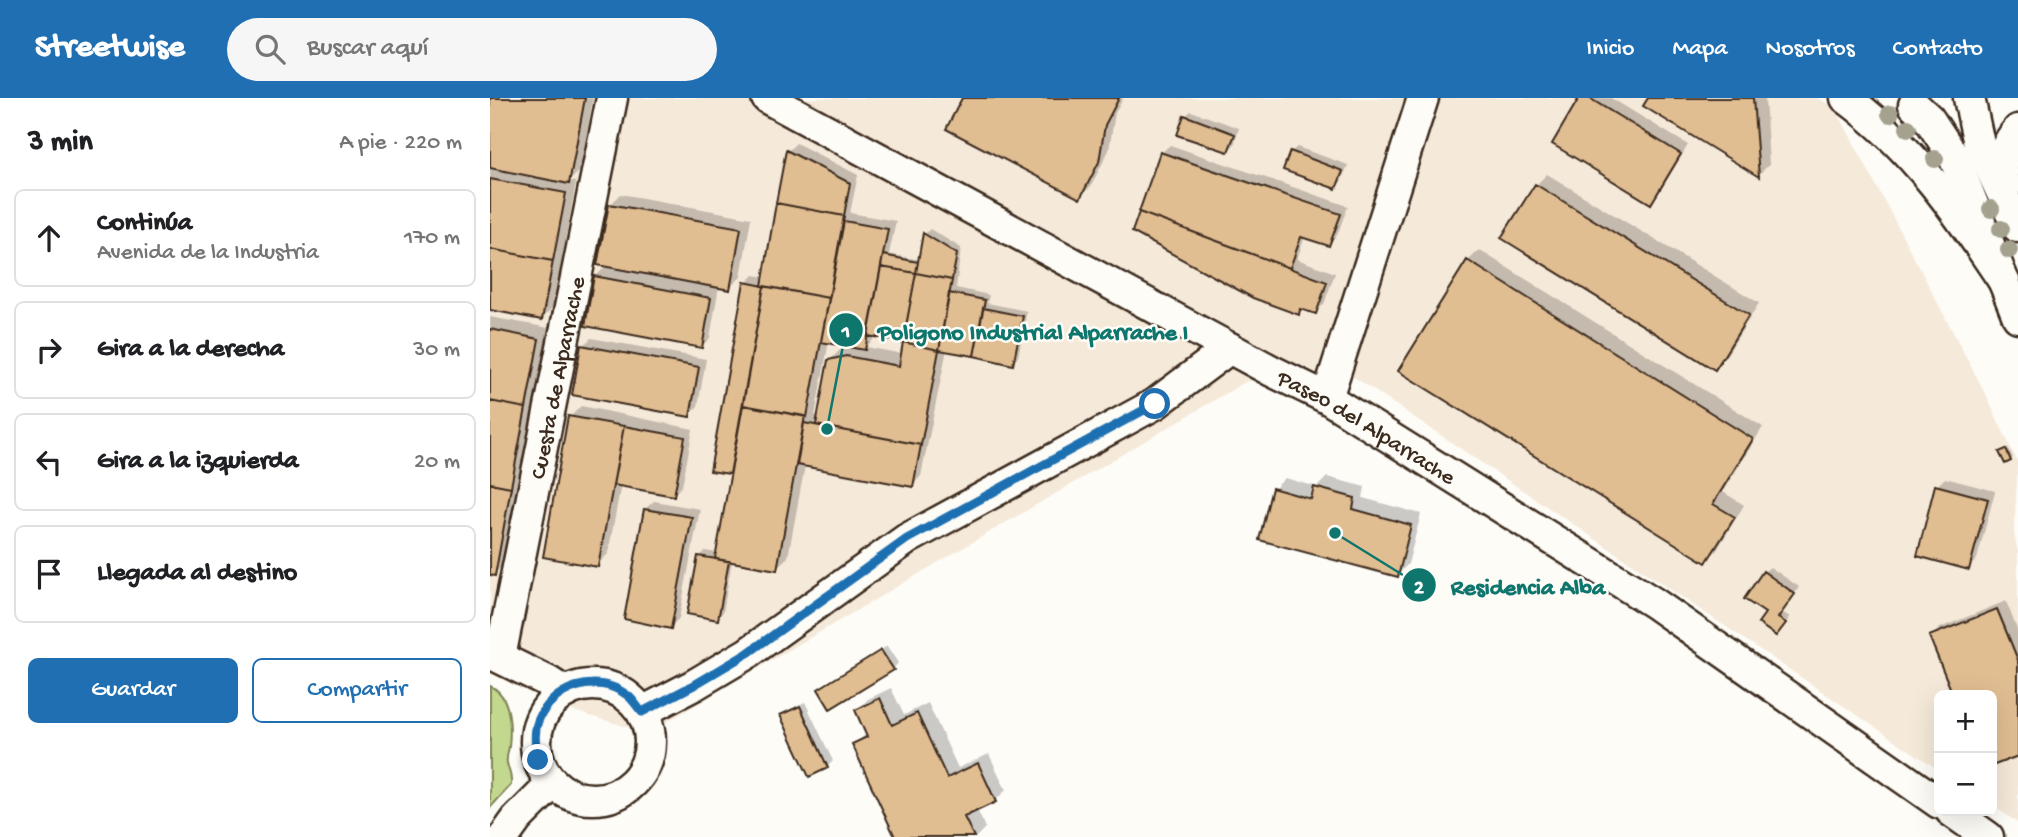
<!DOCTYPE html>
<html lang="es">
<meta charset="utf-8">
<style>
:root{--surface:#fff;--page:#f6f6f6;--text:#202124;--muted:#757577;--line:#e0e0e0;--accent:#1f6fb2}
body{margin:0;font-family:"Gochi Hand",sans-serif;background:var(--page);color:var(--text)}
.controls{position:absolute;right:21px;bottom:21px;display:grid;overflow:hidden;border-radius:10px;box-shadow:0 7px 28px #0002}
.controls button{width:63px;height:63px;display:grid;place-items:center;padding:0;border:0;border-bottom:2px solid var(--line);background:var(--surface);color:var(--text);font:35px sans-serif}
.stop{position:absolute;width:21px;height:21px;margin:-16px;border:5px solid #1f6fb2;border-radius:50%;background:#fff}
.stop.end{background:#1f6fb2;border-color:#fff;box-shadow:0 2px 7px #0008}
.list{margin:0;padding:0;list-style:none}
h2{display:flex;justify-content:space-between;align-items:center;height:91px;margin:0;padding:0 28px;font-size:30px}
h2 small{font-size:23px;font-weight:400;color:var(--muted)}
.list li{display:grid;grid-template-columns:46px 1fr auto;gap:21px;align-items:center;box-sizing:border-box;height:98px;margin:0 14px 14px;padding:0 14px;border:2px solid var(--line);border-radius:10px}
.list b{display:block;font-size:26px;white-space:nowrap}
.list p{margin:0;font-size:23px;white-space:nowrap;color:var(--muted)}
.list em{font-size:23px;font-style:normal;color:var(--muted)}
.actions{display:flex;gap:14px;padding:21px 28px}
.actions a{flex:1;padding:16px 0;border:2px solid var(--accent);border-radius:10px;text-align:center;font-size:24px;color:var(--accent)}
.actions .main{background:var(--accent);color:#fff}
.icon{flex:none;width:38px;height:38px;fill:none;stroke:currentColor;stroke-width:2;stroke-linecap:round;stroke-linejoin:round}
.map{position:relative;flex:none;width:1528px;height:739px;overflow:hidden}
header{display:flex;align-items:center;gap:42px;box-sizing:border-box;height:98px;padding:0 35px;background:var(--accent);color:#fff}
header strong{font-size:33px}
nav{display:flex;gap:38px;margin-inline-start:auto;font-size:24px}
.search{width:490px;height:63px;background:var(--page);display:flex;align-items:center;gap:18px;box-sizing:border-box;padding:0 24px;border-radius:38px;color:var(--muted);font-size:26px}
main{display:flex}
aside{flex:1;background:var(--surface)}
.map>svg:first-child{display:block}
.built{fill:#f5e9d9}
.park{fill:#c2d88e;stroke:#7e8156;stroke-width:2}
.shadow{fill:#0003;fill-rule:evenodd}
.building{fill:#e1bd92;stroke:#3b2a1e;stroke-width:2}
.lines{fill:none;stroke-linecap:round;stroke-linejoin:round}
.minor-casing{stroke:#3b2a1e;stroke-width:35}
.minor{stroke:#fdfcf7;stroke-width:30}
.tree{fill:#a5a18f}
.route{stroke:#1f6fb2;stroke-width:9}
.labels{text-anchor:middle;stroke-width:5;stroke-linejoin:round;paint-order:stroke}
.street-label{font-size:23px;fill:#3b2a1e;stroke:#fdfcf7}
.leader{fill:none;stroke:#0f766e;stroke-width:2.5}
.callout-dot{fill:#0f766e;stroke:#fdfcf7;stroke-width:2.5}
.mark-label{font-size:21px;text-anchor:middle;font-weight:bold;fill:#fff}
.callout-label{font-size:24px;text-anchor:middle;font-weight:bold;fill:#0f766e;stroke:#fdfcf7;stroke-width:5;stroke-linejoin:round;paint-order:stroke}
</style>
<header>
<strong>Streetwise</strong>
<div class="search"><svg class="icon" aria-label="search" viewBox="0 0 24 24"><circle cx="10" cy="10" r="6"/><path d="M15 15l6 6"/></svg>Buscar aquí</div>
<nav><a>Inicio</a><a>Mapa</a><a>Nosotros</a><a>Contacto</a></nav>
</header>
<main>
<aside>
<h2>3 min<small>A pie · 220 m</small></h2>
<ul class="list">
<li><svg class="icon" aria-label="ahead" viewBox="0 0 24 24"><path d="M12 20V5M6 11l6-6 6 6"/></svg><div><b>Continúa</b><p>Avenida de la Industria</p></div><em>170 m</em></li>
<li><svg class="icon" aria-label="right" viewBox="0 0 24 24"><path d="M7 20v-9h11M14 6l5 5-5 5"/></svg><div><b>Gira a la derecha</b></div><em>30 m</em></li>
<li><svg class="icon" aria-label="left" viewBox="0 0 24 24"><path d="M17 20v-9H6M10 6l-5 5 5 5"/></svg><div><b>Gira a la izquierda</b></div><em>20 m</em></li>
<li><svg class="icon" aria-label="arrive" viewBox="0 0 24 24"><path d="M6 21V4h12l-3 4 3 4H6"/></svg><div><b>Llegada al destino</b></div></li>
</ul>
<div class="actions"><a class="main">Guardar</a><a>Compartir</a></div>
</aside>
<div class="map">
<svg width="1528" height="739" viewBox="0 0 1528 739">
<rect width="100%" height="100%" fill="#fdfcf7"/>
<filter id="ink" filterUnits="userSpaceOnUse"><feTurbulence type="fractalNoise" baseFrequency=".0143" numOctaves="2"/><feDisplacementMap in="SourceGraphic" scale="14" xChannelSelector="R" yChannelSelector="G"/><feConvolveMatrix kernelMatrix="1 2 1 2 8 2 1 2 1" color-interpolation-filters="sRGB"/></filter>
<g filter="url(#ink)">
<path class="built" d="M0 0H1327L1345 9 1496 297 1528 365 1524 436 1528 453V725L1502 707V597H1449V672L855 273 757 283 158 635 63 607 0 575Z"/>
<path class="park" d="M0 588C21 597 21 629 19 649 18 654 16 660 17 665 19 674 22 677 21 687L0 710Z"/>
<path class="shadow" d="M0 0H103L90 73 79 83 86 84 63 209 52 220 0 210Z
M474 0H633L625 15 619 52 601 88 590 99Z
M1092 0H1121L1198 47 1169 95 1160 104Z
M1160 0H1275L1279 67 1268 77Z
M701 13 749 30 744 47 738 52 695 18Z
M306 45 368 77 360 115 406 123 399 156 430 162 435 136 440 131 471 150 466 190 499 197 497 205 537 213 528 259 523 265 457 251 431 378 423 387 315 367 298 459 286 470 242 462 233 514 227 520 209 459 215 453 227 455 243 371 239 375 256 185 264 177 275 179 298 53ZM384 237 415 243 413 256 376 249 383 242ZM339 243 365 248 351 251 339 263 329 318 325 317Z
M680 47 858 108 847 137 839 146 815 138 807 161 845 175 834 206 826 214 813 210 808 214 644 134 671 55Z
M807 49 858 67 851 84 846 89 801 54Z
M1057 76 1269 205 1236 258 1225 269 1046 87Z
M131 96 261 120 251 179 239 190 229 188 220 240 212 248 105 179 117 167 120 107Z
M989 152 1273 329 1233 394 1254 407 1227 452 1216 463 978 163Z
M0 219 59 230 13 467 4 476 0 475Z
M101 240 216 261 208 308 199 317 93 248Z
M91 308 203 331 192 388 184 396 131 386 118 456 107 467 80 319Z
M1518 350 1523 360 1520 362 1514 352Z
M837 379 875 389 873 400 931 416 918 466 907 477 784 391 795 380 827 389Z
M1455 380 1505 393 1487 461 1479 470 1447 388Z
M164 403 210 411 189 520 181 529 155 411Z
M1280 469 1309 489 1292 514 1300 519 1292 530 1277 515 1274 474Z
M1516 503 1528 534V656L1502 666V597H1465L1441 538 1450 530Z
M397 548 408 565 403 571 330 591Z
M401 590 414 617 438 605 468 670 499 656 516 692 505 703 487 711 495 730 486 739H407L364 647 377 635 367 612 378 601Z
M315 604 343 663 337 669 292 617 298 612Z"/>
<path class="building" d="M0 0H95L79 86 0 70Z
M472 0H629L615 27 609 64 590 101 456 31Z
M1089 0H1099L1191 56 1161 106 1062 46Z
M1158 0H1263L1269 79 1153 8Z
M694 17 745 36 738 54 687 37Z
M296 52 360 85 354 118 286 105Z
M800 53 853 73 846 91 793 72Z
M670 54 851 116 839 148 811 139 800 170 649 114Z
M0 81 76 95 63 163 0 151Z
M1045 86 1259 217 1225 272 1011 140Z
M286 105 354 118 339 200 272 188Z
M119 106 251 130 240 192 107 167Z
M649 114 837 184 826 216 810 211 809 217 763 200 642 134Z
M354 123 398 131 375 252 331 244Z
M433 135 467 156 462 182 426 175Z
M0 151 63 163 52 222 0 212Z
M393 157 428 164 426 175 391 169Z
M977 162 1263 341 1223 406 1245 419 1216 465 908 273Z
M391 169 426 175 413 244 378 238Z
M426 175 462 182 449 252 413 244Z
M104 178 221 200 212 250 95 228Z
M254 184 274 188 240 376 220 373Z
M274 188 339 200 317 319 253 307Z
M459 195 495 202 484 258 449 252Z
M493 210 533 218 523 267 484 258Z
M0 231 49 241 36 310 0 303Z
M413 244 449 252 431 347 326 327 338 262 356 258 409 268Z
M91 247 209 269 200 319 82 297Z
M0 303 36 310 21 389 0 385Z
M253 307 315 318 287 472 225 461Z
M78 318 134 328 108 469 53 459Z
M314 325 431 347 423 389 307 367Z
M134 328 195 339 184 398 123 387Z
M1516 351 1521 363 1515 366 1509 354Z
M0 385 21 389 5 478 0 477Z
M1445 387 1498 401 1479 472 1427 458Z
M824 389 865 400 863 411 921 427 908 479 769 442 782 390 821 401Z
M154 411 202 419 181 531 134 521Z
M208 458 239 463 228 522 197 516Z
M1273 473 1305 496 1288 520 1296 525 1286 538 1268 525 1275 515 1254 501Z
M1507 511 1528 562V658L1502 668V597H1463L1439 538Z
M391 552 404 572 340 611 328 591Z
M390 600 402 627 427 615 457 680 488 665 506 704 474 719 484 739H405L362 646 377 639 365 612Z
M310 608 338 670 319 679 290 617Z"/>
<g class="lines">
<defs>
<g id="minor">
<path id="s1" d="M277 0 782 273 837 300 1164 505 1449 705"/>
<path d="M1356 0C1424 50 1469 116 1515 185"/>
<path d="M1479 0 1489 46 1528 129"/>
<path d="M1424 7 1439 21 1464 59 1528 219"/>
<path d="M1516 89C1509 67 1513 49 1528 32"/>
<path d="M837 300 933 0"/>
<path d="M0 555 59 584 73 593"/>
<path id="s2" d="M10 559 122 0"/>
<circle cx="103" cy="644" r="57"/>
<path d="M152 614 204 587 258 555 417 441 665 306 740 250"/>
<path d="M1461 713 1498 739"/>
<path d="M14 739 27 721 63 685"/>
</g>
</defs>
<use href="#minor" class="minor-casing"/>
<use href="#minor" class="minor"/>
</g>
<g class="tree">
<circle cx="1400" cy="16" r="9"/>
<circle cx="1418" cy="30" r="9"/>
<circle cx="1445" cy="61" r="9"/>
<circle cx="1501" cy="111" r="9"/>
<circle cx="1511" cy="131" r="9"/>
<circle cx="1519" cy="152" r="9"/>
</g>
</g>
<g class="lines" filter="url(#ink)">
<path class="route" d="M48 662C46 649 43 636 48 623 62 589 107 574 137 597 143 601 147 609 152 614L204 587 258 555 417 441 665 306"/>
</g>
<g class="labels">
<g class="street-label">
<text dy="8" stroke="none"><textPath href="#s2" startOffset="285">Cuesta de Alparrache</textPath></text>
<text dy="8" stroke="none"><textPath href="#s1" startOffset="684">Paseo del Alparrache</textPath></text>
</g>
</g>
<path class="leader" d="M337 331L356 232M845 435L929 487"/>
<g class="callout-dot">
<circle cx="337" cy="331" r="7"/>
<circle cx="845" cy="435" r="7"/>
<circle cx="356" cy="232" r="18"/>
<circle cx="929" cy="487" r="18"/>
</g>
<g class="mark-label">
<text x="356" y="239">1</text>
<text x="929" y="495">2</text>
</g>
<g class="callout-label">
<text x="543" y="241">Poligono Industrial Alparrache I</text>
<text x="1038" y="496">Residencia Alba</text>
</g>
</svg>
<div class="controls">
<button>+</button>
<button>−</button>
</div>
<div class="stop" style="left:665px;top:306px"></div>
<div class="stop end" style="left:48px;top:662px"></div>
</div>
</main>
